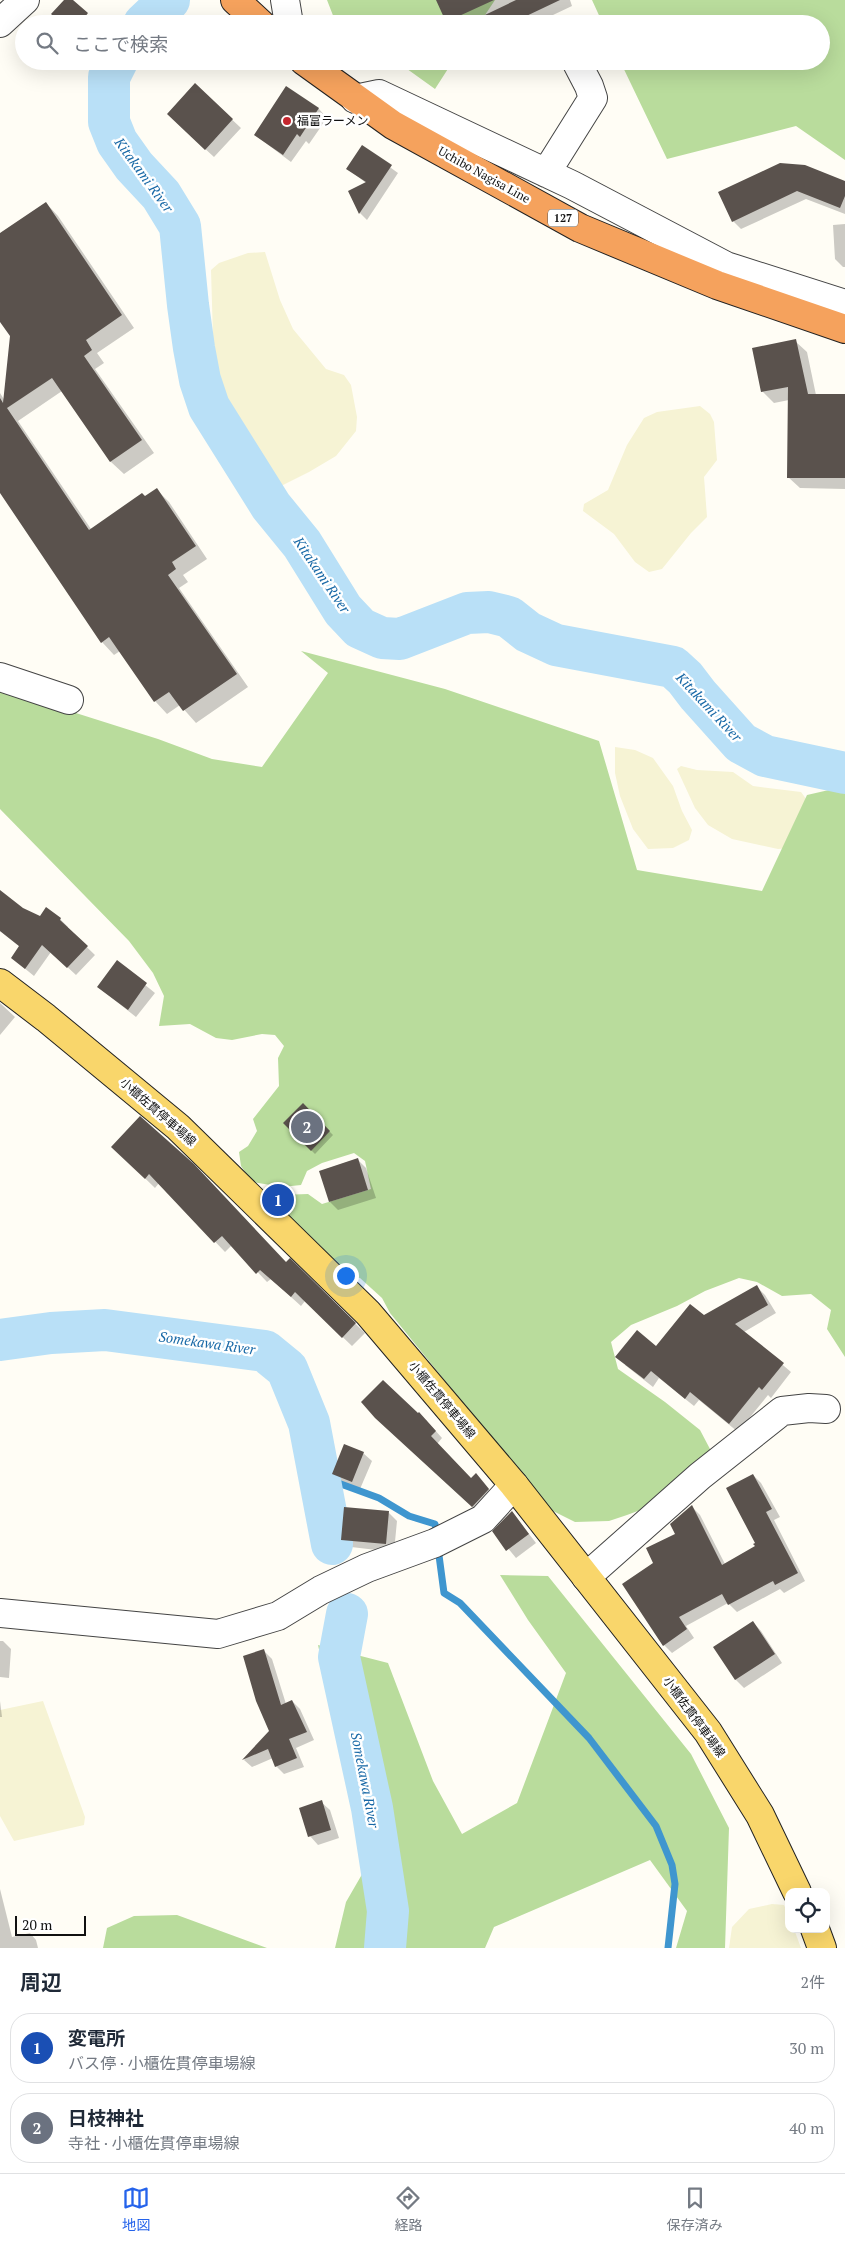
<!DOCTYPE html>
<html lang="ja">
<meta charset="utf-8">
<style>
:root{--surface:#fff;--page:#f2f2f3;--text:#1f2937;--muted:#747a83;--line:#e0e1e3;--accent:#2563eb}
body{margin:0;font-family:"PT Serif","Noto Sans JP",serif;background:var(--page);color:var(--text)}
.controls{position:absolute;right:15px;bottom:15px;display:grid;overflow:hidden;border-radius:10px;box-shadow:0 5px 20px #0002}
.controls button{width:45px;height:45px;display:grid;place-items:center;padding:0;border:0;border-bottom:1px solid var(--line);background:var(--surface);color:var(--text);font:25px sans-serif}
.scale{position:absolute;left:15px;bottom:12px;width:71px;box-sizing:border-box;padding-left:5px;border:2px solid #111;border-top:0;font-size:14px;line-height:18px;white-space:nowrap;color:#111;-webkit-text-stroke:4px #fff;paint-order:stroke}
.you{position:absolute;left:345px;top:1275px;width:18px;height:18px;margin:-12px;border:4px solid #fff;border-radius:50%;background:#1a73e8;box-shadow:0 0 0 8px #1a73e833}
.badge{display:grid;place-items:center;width:32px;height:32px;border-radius:50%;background:var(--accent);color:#fff;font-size:16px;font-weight:700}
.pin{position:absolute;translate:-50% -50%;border:2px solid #fff;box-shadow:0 1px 5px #0006}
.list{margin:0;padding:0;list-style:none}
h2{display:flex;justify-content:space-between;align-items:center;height:65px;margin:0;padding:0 20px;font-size:21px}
h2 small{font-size:16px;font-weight:400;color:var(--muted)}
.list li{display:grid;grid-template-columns:32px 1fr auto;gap:15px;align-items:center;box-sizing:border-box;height:70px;margin:0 10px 10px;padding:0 10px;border:1px solid var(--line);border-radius:20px}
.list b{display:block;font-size:19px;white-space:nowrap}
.list p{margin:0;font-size:16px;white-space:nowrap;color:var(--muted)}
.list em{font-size:16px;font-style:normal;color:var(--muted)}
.icon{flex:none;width:28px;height:28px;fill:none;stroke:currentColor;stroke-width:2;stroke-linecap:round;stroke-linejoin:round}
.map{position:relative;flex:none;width:845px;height:1948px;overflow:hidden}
.search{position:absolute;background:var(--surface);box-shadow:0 5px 20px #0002;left:15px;right:15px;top:15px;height:55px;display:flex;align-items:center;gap:12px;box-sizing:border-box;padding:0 18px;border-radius:28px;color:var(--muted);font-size:19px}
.sheet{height:225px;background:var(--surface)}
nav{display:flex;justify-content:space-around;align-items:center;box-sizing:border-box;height:70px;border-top:1px solid var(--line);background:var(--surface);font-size:14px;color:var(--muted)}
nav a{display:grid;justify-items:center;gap:2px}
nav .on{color:var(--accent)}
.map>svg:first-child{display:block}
.farmland{fill:#f6f3d4}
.forest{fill:#b9dc9c}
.shadow{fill:#0003}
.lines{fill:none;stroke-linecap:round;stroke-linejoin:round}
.stream{stroke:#3f96cf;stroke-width:7}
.river{stroke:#b9e0f7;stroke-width:42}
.building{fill:#5a524d}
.minor-casing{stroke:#444;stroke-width:30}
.major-casing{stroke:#222;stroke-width:30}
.highway-casing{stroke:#222;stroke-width:30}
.minor{stroke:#fff;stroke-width:28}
.major{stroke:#f9d66b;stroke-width:28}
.highway{stroke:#f5a25d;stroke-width:28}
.poi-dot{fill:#c4262e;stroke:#fff;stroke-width:2}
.labels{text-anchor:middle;stroke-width:5;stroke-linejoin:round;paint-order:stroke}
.shield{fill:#fff;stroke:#585858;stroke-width:1}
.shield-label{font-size:11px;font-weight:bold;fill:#111}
.poi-label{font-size:12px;fill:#111;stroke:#fff;text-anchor:start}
.street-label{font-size:12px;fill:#111;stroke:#fff}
.water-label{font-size:14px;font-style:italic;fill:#1768a6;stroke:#fff}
</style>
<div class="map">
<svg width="845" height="1948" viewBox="0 0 845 1948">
<rect width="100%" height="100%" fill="#fffdf5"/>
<path class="farmland" d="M265 252 280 300 293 329 326 369 344 375 351 385 357 417 356 431 336 456 309 472 277 488 231 412 218 375 213 338 211 270 219 263 248 253Z
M700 406 710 414 714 422 716 448 717 460 704 477 707 517 691 533 662 569 649 572 635 562 614 534 583 511 584 504 608 490 627 445 644 418 657 412Z
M615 747 635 750 653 758 673 786 682 811 692 830 689 840 673 848 648 849 633 829 620 796 615 773Z
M681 766 697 770 733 772 753 786 801 792 809 803 791 848 778 849 732 839 708 825 695 808 677 769Z
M43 1701 85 1817 84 1825 14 1841 0 1816V1710Z
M772 1904 784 1905 789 1916V1929H794L801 1948H729L732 1927 749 1909Z"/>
<path class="forest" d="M327 0H495L479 24H343L334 18Z
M592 0H845V160L796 126 667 159 620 61H821V24H603Z
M396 61H453L435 89Z
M301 651 445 689 599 741 637 870 762 891 807 795 842 787 845 788V1357L827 1329 831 1310 811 1294 782 1296 757 1282 739 1278 705 1291 677 1306 631 1325 611 1342 618 1369 665 1402 700 1430 710 1449 709 1455 685 1470 680 1483 659 1503 627 1515 609 1521 575 1522 549 1509 390 1313 382 1298 360 1278 351 1276 331 1257 304 1238 276 1207 280 1195 308 1194 322 1204 371 1189 365 1161 354 1153 322 1163 307 1171 301 1185 282 1187 252 1182 241 1166 239 1152 248 1146 257 1131 253 1119 279 1086 278 1058 284 1046 275 1035 262 1034 232 1040 216 1038 190 1024 159 1026 164 996 153 973 129 941 0 809V689L158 739 212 759 262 767 328 673Z
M500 1575 548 1576 691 1754 729 1828 725 1948H676L687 1911 650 1860 494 1927 485 1948H335L346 1902 394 1819 342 1754 318 1645 388 1663 433 1781 462 1834 517 1803 566 1673 528 1620Z
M177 1915 267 1948H103L107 1928 134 1916Z"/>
<path class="shadow" d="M65 0H72L95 22 94 24H63Z
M451 0H570L572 6 534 24H450L440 5Z
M195 85 241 128 214 157 177 123Z
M287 88 319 109 327 118 309 144 306 141 291 162 255 135Z
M362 147 398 173 367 220 360 213 349 192 366 183 348 169Z
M845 182V214L806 199 741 229 733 221 720 193Z
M46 203 58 216 134 328 97 353 104 363 95 369 154 453 124 474 111 462 62 391 18 421 91 529 157 490 169 502 207 559 183 575 188 582 179 588 248 687 196 723 180 705 167 714 155 701 120 651 114 655 102 642 0 491V393L5 401 11 336 0 320V234Z
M845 224V267H843L835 259 833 225Z
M795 341 807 352 816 395 845 396V489L800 488 788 477 789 400 774 403 763 392 753 349Z
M0 892 23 909 40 917 60 919 68 927 67 928 95 955 76 975 51 952 34 976 12 958 20 947 0 931Z
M117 962 155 993 136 1017 98 987Z
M0 1003 15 1017 0 1035Z
M303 1105 333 1135 315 1154 284 1123Z
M113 1147 286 1264 290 1260 365 1333 352 1346 305 1301 301 1306 271 1279 267 1282 232 1245 225 1252 159 1183 155 1188Z
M358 1160 366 1168 376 1198 338 1210 330 1202Z
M757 1287 765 1295 776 1313 744 1332 791 1372 771 1398 768 1395 738 1432 699 1400 694 1406 659 1378 653 1387 625 1365Z
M377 1418 426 1420 442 1438 437 1444 471 1480 483 1482 495 1497 477 1511Z
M363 1453 372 1461 360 1489 342 1482 334 1474Z
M753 1475 761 1483 780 1517 774 1520 805 1581 784 1593 780 1589 737 1612 728 1603 686 1626 694 1638 672 1653 664 1645 655 1563 677 1534 692 1507 700 1515 725 1564 756 1547Z
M512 1512 536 1543 516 1558 494 1531Z
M389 1513 397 1521 394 1552 351 1547 342 1539Z
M753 1622 761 1631 782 1663 744 1688 736 1680 715 1647Z
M0 1641H3L11 1649 9 1678 0 1677Z
M264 1651 272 1659 286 1704 292 1701 300 1709 314 1740 296 1748 304 1767 284 1774 276 1766 273 1758 252 1767 244 1760 270 1731Z
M0 1701 2 1717H0Z
M321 1802 330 1810 339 1838 318 1845 310 1836Z
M0 1889 12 1937 30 1933 36 1940 38 1948H0Z"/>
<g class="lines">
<path class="stream" d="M319 1476 379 1498 409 1516 435 1524 437 1535
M438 1548 444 1593 460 1603 589 1738 656 1826 672 1865 675 1884 668 1948"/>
<path class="river" d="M144 24 169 0
M117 61 109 77V122L117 142 134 166 161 195 180 226 188 305 194 348 200 380 209 407 271 506 302 544 343 610 360 628 382 638 400 639 467 613 489 612 509 617 528 632 556 645 673 667 685 678 698 695 741 743 765 756 845 773
M0 1340 51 1333 105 1330 265 1351 287 1369 309 1423 332 1544
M347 1614 339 1657 372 1808 388 1911 385 1948"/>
</g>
<path class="building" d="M64 0H73L88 13 79 24H62L51 14Z
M436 0H494L446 22Z
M516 0H560L520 19 522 24H466Z
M195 83 233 119 205 150 167 114Z
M286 86 319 108 300 137 297 134 283 155 254 135Z
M362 145 392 165 359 214 348 191 366 182 346 169Z
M780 163 805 165 845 181V196L840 208 797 191 732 222 718 192Z
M46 202 122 315 86 340 92 350 84 356 142 440 110 462 52 378 7 408 89 530 142 493 145 496 157 488 196 546 172 562 176 569 168 575 237 674 183 711 169 692 154 702 109 637 101 643 0 493V398L3 403 10 336 0 322V233Z
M796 339 808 394H845V478H787L788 387 761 392 752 348Z
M0 890 23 908 40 916 46 907 61 918 60 920 88 946 67 968 42 945 25 969 11 958 19 946 0 931Z
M117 960 147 983 128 1010 97 987Z
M303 1103 330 1131 311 1151 283 1123Z
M140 1116 194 1164 286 1262 290 1258 356 1323 342 1338 295 1292 291 1297 260 1270 256 1274 222 1236 214 1243 149 1174 145 1179 111 1147Z
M358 1158 368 1190 329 1202 319 1171Z
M757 1285 768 1305 735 1324 784 1363 762 1390 759 1387 729 1424 690 1392 685 1399 651 1371 644 1379 615 1357 637 1330 656 1346 690 1304 704 1315Z
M383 1380 418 1413 419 1412 436 1431 431 1436 471 1478 476 1473 489 1489 473 1506 472 1507 375 1418 361 1402Z
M344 1444 364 1452 352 1482 332 1474Z
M753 1474 772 1509 766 1512 798 1573 775 1585 773 1581 728 1605 722 1594 679 1617 687 1629 663 1646 622 1584 653 1563 646 1548 675 1534 670 1524 692 1505 722 1565 755 1546 753 1544 755 1543 726 1488Z
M344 1507 389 1511 386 1544 341 1540Z
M512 1511 529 1534 506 1551 492 1531Z
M753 1621 775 1654 735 1680 713 1647Z
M264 1649 281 1705 292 1700 307 1732 289 1739 297 1758 275 1767 268 1749 242 1760 269 1731 256 1701 243 1656Z
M322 1800 331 1830 308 1837 299 1808Z"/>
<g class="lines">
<defs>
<path id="minor" d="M285 0 289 24
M0 23 25 0
M355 99 379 94 572 185 726 266 845 304
M546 173 593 98 589 86 576 61
M0 677 69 700
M586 1577 700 1476 782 1411 809 1408 826 1409
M0 1613 218 1634 278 1616 321 1590 367 1568 435 1543 483 1519 514 1485"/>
<path id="major" d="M0 983 46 1018 178 1127 368 1313 514 1485 708 1732 760 1815 797 1892
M815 1929 822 1948"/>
<path id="highway" d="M235 0 261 24
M304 61 393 125 580 228 717 285 845 329"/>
</defs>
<use href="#minor" class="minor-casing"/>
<use href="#major" class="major-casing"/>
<use href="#highway" class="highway-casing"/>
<use href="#minor" class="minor"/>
<use href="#major" class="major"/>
<use href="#highway" class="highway"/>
</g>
<circle class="poi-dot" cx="287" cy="121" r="5"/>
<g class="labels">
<rect class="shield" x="548" y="209.5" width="30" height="17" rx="4"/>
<g class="shield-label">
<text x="563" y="222">127</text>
</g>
<g class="poi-label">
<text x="297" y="125">福富ラーメン</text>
</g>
<g class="street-label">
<text transform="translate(484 175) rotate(29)" y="4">Uchibo Nagisa Line</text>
<text transform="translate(158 1112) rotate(41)" y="4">小櫃佐貫停車場線</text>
<text transform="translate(442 1400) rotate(50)" y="4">小櫃佐貫停車場線</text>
<text transform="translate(694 1717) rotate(54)" y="4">小櫃佐貫停車場線</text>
</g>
<g class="water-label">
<text transform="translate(144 175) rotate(54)" y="5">Kitakami River</text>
<text transform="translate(322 575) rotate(56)" y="5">Kitakami River</text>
<text transform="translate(709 707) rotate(47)" y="5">Kitakami River</text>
<text transform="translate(207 1343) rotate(8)" y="5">Somekawa River</text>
<text transform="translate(365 1780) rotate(79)" y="5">Somekawa River</text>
</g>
</g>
</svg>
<div class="controls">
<button><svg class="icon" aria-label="locate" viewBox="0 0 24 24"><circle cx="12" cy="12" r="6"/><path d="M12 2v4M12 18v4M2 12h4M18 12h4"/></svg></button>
</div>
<div class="scale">20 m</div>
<div class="you"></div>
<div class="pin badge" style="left:278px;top:1200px;background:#1a4fb4">1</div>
<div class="pin badge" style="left:307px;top:1127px;background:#6b7280">2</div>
<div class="search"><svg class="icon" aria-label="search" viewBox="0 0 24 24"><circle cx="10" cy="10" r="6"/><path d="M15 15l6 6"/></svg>ここで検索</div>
</div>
<section class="sheet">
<h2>周辺<small>2件</small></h2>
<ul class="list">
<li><span class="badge" style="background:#1a4fb4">1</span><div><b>変電所</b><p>バス停 · 小櫃佐貫停車場線</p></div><em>30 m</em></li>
<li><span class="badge" style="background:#6b7280">2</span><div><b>日枝神社</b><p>寺社 · 小櫃佐貫停車場線</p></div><em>40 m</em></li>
</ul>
</section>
<nav>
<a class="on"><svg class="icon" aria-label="map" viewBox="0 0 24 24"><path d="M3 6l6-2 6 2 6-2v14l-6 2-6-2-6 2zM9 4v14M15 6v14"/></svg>地図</a>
<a><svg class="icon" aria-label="directions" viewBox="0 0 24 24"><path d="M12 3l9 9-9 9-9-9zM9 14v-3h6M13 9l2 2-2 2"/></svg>経路</a>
<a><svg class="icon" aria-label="saved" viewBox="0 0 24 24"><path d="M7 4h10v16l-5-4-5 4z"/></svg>保存済み</a>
</nav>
